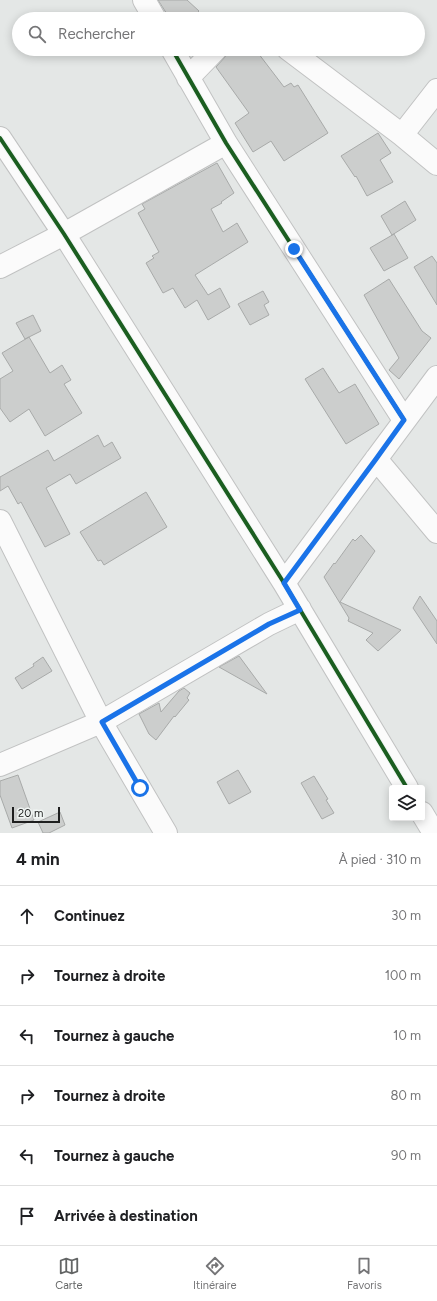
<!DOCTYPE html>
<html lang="fr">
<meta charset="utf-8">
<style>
:root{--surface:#fff;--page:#f6f6f6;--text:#202124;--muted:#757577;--line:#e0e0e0;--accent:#636565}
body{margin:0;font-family:Figtree,sans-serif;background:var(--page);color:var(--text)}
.controls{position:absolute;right:12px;bottom:12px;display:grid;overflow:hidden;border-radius:4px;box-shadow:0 2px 10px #0003}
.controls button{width:36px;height:36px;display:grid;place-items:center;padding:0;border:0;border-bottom:1px solid var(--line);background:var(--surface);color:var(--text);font:20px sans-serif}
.scale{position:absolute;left:12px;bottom:10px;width:48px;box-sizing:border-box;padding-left:4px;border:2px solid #1e1f1f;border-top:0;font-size:11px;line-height:14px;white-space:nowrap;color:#1e1f1f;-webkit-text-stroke:3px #f0f5f3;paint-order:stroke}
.stop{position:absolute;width:12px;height:12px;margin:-9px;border:3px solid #1a73e8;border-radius:50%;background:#fff}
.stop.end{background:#1a73e8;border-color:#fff;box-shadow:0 1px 4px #0008}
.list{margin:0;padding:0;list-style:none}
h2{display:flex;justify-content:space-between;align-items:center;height:52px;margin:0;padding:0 16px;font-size:17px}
h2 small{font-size:13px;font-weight:400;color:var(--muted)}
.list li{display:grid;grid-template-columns:26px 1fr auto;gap:12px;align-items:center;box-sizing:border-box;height:60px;padding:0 16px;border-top:1px solid var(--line)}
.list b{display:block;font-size:15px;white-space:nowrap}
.list em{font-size:13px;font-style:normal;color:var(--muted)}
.icon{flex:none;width:22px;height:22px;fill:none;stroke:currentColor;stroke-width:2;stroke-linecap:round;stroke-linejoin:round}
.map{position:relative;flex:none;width:437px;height:833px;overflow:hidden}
.search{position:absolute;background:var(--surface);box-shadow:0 2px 10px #0003;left:12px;right:12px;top:12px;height:44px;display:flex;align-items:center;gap:10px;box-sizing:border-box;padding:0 14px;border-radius:22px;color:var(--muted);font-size:15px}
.sheet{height:412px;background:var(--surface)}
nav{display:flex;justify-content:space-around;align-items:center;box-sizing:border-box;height:56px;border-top:1px solid var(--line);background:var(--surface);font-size:11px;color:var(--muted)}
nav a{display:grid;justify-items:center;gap:2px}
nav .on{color:var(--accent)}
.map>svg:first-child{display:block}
.building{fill:#cccecd;stroke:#a8aaa9}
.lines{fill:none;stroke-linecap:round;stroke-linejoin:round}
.minor-casing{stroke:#c1c2c2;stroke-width:24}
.minor{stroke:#fbfbfb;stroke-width:22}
.cycleway-casing{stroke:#f0f5f3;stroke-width:6}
.cycleway{stroke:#1b5e20;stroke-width:4}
.route{stroke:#1a73e8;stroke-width:5}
</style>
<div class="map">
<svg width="437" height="833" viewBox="0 0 437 833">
<rect width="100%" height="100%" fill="#e4e7e6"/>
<path class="building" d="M158 0H187L199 11 191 19H172L165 11Z
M232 49H255L284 87 291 83 294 87 298 85 328 133 284 161 271 141 253 152 235 123 249 113 216 67 225 57 228 51Z
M378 133 391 153 380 160 393 182 367 196 356 176 355 177 341 156Z
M217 163 234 193 221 202 222 203 211 209 223 232 237 223 248 242 195 275 208 295 220 288 230 307 208 320 197 300 185 308 173 288 163 293 146 263 154 258 152 256 159 252 138 213 145 209 142 204Z
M405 201 416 220 392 235 381 216Z
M394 234 408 258 384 271 370 248Z
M432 256 437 263V305L414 267Z
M389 279 422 331 431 338 399 379 389 370 399 358 364 295Z
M263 291 269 302 264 305 269 315 250 325 238 304Z
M33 315 41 331 25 339 16 323Z
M29 337 50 373 62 365 71 380 64 384 82 413 45 436 29 409 10 422 0 408V379L13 371 2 353Z
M323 368 339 393 355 384 379 424 346 444 305 379Z
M98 435 104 447 112 442 121 458 76 484 70 474 46 488 70 534 45 547 21 502 18 504 8 486 0 491V477L48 450 54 461Z
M146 492 167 527 104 565 101 560 98 561 80 532Z
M361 535 375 551 340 602 401 630 378 651 366 640 373 633 348 621 349 618 324 577 334 563 335 564 353 539 355 541Z
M420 596 437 621V644L413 608Z
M239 656 267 694 219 667Z
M43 657 52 671 22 689 15 678 34 666 33 664Z
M184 688 190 693 187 698 189 700 175 717 174 716 156 740 149 734 139 714 159 703 161 712 179 691Z
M238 770 251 792 229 804 217 782Z
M18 775 34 820 12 828 0 795V781Z
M314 776 328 799 326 800 334 813 322 819 301 783Z
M60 812 65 825 49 833H43L38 822Z"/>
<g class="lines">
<defs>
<path id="minor" d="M144 0 155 19
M172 49 226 143 404 420
M288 49 402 135 437 164
M188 78 216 49
M402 135 437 90
M0 138 64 234 284 583 407 788
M0 267 64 234 226 143
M376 459 437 532
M0 521 101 722 166 833
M284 583 437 377
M0 765 101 722 269 624 300 609
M422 813 434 833"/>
</defs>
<use href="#minor" class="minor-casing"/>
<use href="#minor" class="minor"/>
<defs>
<path id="cycleway" d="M172 49 226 143 404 420
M0 138 64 234 284 583 407 788"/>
</defs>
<use href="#cycleway" class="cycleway-casing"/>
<use href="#cycleway" class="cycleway"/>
</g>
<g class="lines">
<path class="route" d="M140 788 102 722 269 624 300 610 284 583 376 459 404 420 294 249"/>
</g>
</svg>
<div class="controls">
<button><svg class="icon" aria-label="layers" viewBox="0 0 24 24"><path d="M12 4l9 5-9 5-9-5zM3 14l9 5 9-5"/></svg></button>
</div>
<div class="scale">20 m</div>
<div class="stop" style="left:140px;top:788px"></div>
<div class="stop end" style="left:294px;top:249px"></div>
<div class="search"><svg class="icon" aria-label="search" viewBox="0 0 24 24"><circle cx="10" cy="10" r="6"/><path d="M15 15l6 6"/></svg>Rechercher</div>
</div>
<section class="sheet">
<h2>4 min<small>À pied · 310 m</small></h2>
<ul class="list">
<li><svg class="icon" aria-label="ahead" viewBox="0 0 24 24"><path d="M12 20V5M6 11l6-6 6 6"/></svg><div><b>Continuez</b></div><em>30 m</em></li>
<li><svg class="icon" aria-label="right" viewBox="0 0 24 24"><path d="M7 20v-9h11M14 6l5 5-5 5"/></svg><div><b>Tournez à droite</b></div><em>100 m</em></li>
<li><svg class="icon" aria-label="left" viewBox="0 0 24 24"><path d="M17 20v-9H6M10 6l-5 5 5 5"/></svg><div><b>Tournez à gauche</b></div><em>10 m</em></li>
<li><svg class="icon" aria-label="right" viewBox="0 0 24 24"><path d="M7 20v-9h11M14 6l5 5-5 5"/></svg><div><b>Tournez à droite</b></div><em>80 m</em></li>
<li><svg class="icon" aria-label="left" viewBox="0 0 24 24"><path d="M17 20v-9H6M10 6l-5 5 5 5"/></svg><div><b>Tournez à gauche</b></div><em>90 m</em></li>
<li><svg class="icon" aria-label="arrive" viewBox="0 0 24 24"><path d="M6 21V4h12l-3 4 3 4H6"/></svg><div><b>Arrivée à destination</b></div></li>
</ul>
</section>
<nav>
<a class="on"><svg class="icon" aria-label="map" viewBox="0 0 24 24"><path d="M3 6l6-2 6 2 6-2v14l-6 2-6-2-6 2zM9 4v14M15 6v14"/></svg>Carte</a>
<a><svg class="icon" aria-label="directions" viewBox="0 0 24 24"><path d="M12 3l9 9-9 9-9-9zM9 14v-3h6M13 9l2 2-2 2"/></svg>Itinéraire</a>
<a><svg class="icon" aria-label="saved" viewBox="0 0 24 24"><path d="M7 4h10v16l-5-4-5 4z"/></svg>Favoris</a>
</nav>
